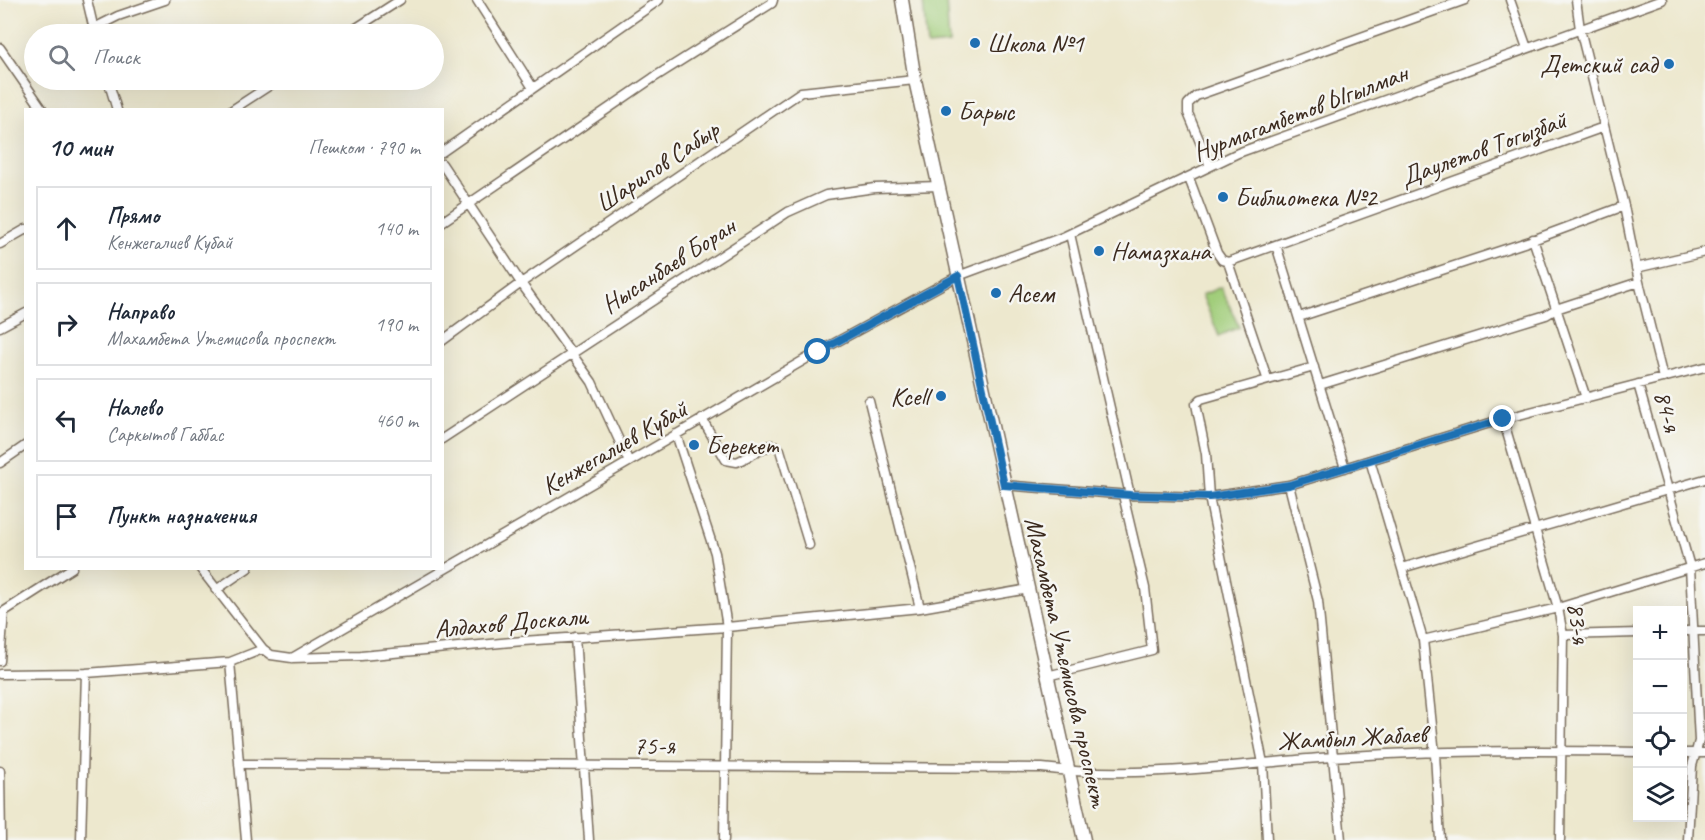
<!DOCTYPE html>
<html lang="ru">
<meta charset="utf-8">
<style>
:root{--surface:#fff;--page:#f2f2f3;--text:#1f2937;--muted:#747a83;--line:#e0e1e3}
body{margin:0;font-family:Caveat,sans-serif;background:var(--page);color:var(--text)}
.controls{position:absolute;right:18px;bottom:18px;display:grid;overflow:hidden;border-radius:0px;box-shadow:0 6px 24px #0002}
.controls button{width:54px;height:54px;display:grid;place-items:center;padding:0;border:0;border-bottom:2px solid var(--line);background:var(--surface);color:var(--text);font:30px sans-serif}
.stop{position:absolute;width:18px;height:18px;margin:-14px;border:4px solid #1f6fb2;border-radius:50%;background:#fff}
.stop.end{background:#1f6fb2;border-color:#fff;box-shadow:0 2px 6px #0008}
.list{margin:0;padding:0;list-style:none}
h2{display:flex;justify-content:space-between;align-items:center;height:78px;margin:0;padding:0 24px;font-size:26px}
h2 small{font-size:20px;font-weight:400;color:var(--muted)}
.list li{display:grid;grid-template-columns:39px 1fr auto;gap:18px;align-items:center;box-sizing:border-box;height:84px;margin:0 12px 12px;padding:0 12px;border:2px solid var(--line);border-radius:0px}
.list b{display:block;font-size:22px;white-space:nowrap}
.list p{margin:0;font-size:20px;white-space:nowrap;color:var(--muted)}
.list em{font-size:20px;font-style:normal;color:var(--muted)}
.icon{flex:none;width:33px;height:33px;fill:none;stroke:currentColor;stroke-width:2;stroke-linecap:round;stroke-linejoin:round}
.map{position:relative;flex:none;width:1705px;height:840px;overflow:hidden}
.search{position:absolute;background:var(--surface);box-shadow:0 6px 24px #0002;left:24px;top:24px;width:420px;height:66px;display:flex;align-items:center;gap:15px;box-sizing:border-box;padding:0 21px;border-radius:33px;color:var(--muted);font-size:22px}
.panel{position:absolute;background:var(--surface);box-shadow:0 6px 24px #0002;left:24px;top:108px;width:420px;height:462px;border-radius:0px}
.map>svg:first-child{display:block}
.green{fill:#a1cd7a;stroke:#6e7c4c;stroke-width:1.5}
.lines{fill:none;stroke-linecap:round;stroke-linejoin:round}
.street-casing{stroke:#796c5c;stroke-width:11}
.secondary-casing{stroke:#796c5c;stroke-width:15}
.street{stroke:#fff;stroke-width:8}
.secondary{stroke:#fff;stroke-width:12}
.route{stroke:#1f6fb2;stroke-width:8}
.poi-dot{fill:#1f6fb2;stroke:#f6f6f2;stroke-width:2}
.labels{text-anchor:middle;stroke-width:5;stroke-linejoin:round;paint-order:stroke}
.poi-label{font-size:26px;fill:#3b2a1e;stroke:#f6f6f2;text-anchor:start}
.street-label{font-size:26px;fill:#3b2a1e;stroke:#f6f6f2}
</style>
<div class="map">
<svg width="1705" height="840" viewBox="0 0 1705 840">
<rect width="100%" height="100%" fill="#f6f6f2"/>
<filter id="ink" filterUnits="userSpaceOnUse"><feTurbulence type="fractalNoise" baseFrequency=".0167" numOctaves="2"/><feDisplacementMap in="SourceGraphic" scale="12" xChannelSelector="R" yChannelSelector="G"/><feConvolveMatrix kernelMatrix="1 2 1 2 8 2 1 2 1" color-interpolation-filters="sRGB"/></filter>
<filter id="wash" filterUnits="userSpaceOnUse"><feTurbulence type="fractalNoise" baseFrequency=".008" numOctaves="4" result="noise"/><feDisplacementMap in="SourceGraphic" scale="24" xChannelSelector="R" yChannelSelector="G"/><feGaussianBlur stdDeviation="1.35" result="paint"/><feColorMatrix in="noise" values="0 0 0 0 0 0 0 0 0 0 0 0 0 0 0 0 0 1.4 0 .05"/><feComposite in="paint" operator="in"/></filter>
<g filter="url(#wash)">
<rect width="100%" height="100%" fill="#ede8ce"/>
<path class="green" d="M946 0 949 44 927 46 923 1Z
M1221 287 1239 327 1219 336 1202 295Z"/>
</g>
<g filter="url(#ink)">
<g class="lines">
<defs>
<path id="street" d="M87 0 95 34
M477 0 533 88
M1510 0 1527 48
M1576 0 1580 29 1624 206 1639 282 1663 378
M94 28 118 16 165 0
M347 34 400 0
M0 48 43 110
M108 80 117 110
M232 110 278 80
M442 152 659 0
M442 164 521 283 592 382 629 462
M1210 166 1188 113V104L1196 96 1465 0
M1189 178 1217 253 1222 260 1228 262 1604 127
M442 222 653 78 772 3 773 0
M1070 234 1130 495
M1533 239 1586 398
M0 244 26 229
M1276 245 1345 468
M1228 262 1267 378
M1636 268 1705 252
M1299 317 1530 241 1624 206
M0 327 26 313
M442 341 521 283 801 92 915 80
M1638 384 1690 567 1699 741 1692 766 1688 840
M1320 385 1546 315 1556 309 1639 282
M869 401 920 608
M702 419 726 460 737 462 771 445 776 446 780 450 809 545
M1503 419 1558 608 1563 635 1560 840
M676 434 715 553 727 627 724 840
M442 439 788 212 826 195 875 188 939 186
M1370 460 1423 640 1435 754 1440 840
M0 463 26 445
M1004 485 1130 495 1209 497 1289 485 1503 419 1705 367
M1289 485 1318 601 1341 840
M200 568 263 649
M1402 568 1705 479
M216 590 248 568
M0 614 72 568
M1682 631H1705
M1563 635 1638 633
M575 637 589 840
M1423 640 1558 608 1705 563
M292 658 818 352 958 276 1063 237 1238 153 1662 0
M0 661 4 612
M230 662 246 840
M0 674 86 673 230 662 263 649 271 655 292 658 361 656 523 641 727 627 920 608 1029 589
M1047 676 1152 650 1145 588 1123 495
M1682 753H1705
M239 764 1042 768C1138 780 1237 764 1332 757 1434 750 1536 750 1638 752
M0 771 1 840
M81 840 86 673
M1267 840 1263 763 1209 497 1206 454 1196 404 1201 399 1314 367"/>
<path id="secondary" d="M902 0 915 80 1084 840"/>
</defs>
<use href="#street" class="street-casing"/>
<use href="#secondary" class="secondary-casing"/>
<use href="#street" class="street"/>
<use href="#secondary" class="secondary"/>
</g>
</g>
<g class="lines" filter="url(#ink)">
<path class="route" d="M818 352 958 276 1004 485 1130 495 1209 497 1289 485 1503 419"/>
</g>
<g class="poi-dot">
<circle cx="975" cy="43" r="6"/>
<circle cx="1669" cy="64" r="6"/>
<circle cx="946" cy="111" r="6"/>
<circle cx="1223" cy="197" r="6"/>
<circle cx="1099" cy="251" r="6"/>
<circle cx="996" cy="293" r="6"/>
<circle cx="941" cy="396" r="6"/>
<circle cx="694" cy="445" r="6"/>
</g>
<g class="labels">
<g class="poi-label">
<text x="987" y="52">Школа №1</text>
<text x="1657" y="73" text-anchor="end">Детский сад</text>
<text x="958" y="120">Барыс</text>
<text x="1235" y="206">Библиотека №2</text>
<text x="1111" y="260">Намазхана</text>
<text x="1008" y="302">Асем</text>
<text x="929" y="405" text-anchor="end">Kcell</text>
<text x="706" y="454">Берекет</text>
</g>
<g class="street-label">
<text transform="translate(1300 112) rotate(-21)" y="9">Нурмагамбетов Ыгылман</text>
<text transform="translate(1483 148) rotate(-20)" y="9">Даулетов Тогызбай</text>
<text transform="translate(657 166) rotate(-34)" y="9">Шарипов Сабыр</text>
<text transform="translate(668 265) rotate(-33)" y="9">Нысанбаев Боран</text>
<text transform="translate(1668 411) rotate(74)" y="9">84-я</text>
<text transform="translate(614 447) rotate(-30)" y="9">Кенжегалиев Кубай</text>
<text transform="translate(511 622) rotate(-5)" y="9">Алдахов Доскали</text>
<text transform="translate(1579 623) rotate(82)" y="9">83-я</text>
<text transform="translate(1067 662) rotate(77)" y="9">Махамбета Утемисова проспект</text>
<text transform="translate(1352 737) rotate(-3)" y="9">Жамбыл Жабаев</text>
<text transform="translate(654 745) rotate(-1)" y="9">75-я</text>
</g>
</g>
</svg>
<div class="controls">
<button>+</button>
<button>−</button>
<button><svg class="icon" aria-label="locate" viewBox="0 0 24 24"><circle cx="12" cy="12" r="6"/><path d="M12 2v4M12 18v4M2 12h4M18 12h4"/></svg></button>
<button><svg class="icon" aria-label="layers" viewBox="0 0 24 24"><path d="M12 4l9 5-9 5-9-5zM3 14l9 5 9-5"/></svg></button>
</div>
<div class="stop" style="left:818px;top:352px"></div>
<div class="stop end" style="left:1503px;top:419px"></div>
<div class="search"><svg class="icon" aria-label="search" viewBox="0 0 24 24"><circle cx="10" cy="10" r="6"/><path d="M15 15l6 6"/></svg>Поиск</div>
<section class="panel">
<h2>10 мин<small>Пешком · 790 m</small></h2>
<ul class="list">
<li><svg class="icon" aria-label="ahead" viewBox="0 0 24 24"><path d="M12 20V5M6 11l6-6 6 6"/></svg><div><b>Прямо</b><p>Кенжегалиев Кубай</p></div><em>140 m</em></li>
<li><svg class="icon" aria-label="right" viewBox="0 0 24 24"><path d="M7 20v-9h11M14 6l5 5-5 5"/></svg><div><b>Направо</b><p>Махамбета Утемисова проспект</p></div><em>190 m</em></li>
<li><svg class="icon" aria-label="left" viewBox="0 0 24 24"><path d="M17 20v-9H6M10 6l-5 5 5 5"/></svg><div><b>Налево</b><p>Саркытов Габбас</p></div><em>460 m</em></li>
<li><svg class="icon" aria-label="arrive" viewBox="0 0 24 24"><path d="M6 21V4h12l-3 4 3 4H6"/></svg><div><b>Пункт назначения</b></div></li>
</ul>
</section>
</div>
